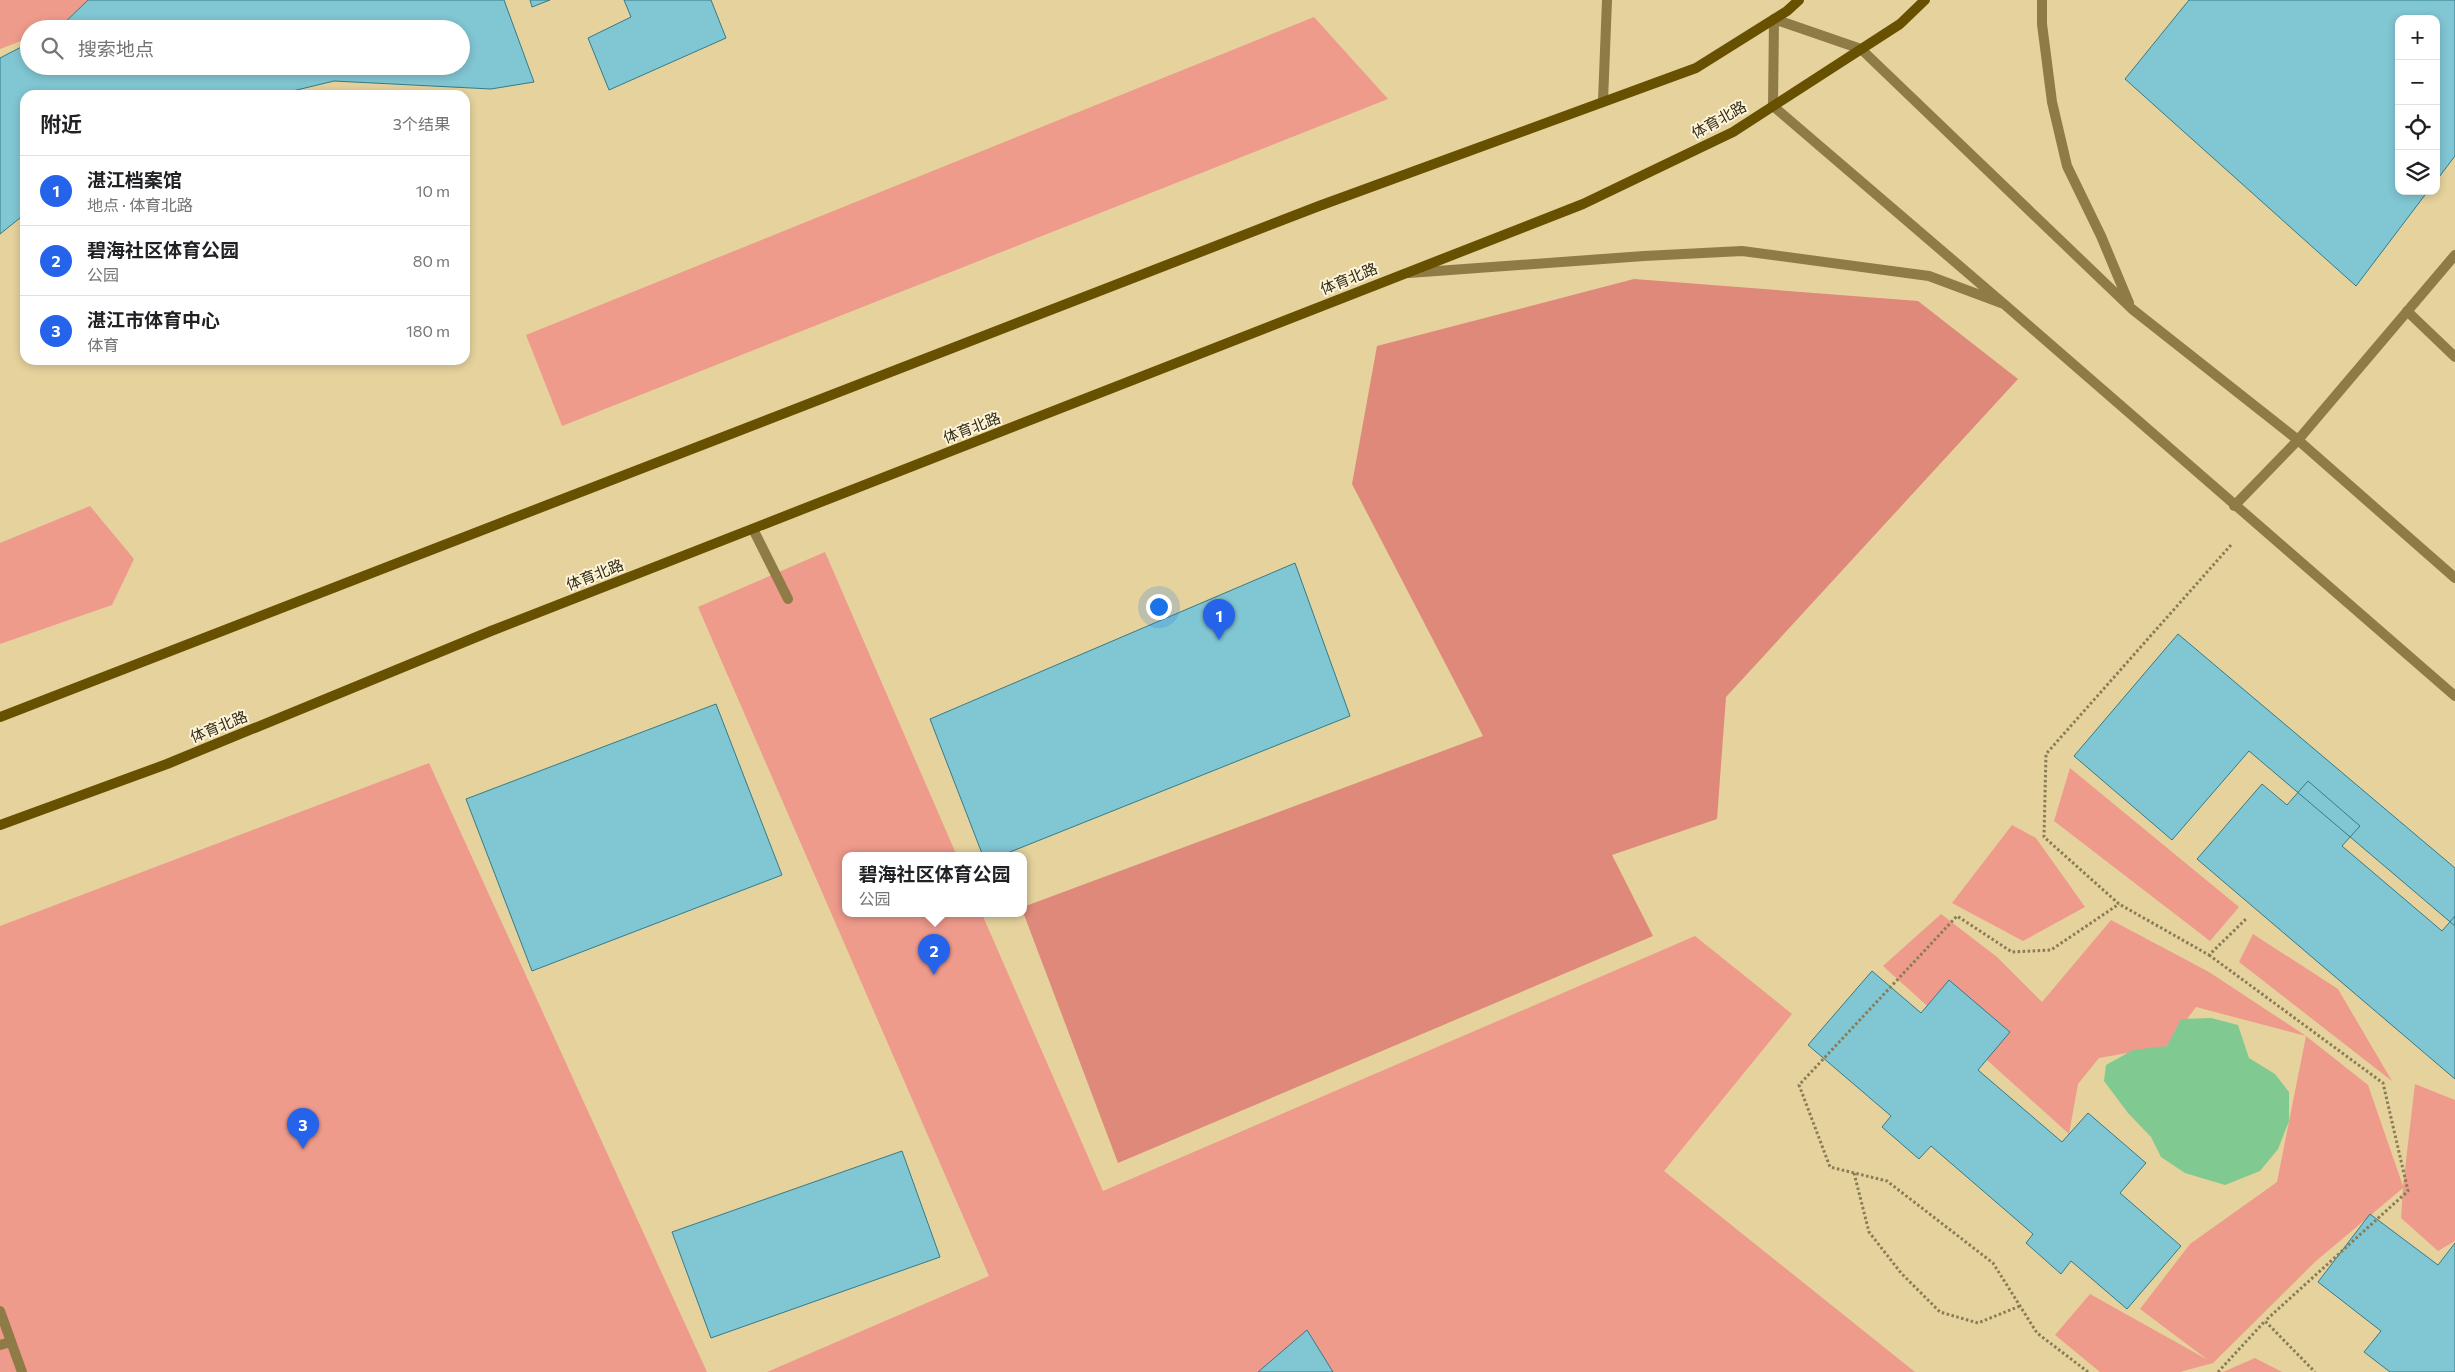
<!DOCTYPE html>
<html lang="zh">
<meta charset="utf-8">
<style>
:root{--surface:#fff;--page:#f6f6f6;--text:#202124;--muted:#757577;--line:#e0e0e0;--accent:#2563eb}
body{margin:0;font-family:Commissioner,"Noto Sans SC",sans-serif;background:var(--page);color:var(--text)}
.controls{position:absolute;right:15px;top:15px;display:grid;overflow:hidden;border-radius:10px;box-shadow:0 2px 8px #0003}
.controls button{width:45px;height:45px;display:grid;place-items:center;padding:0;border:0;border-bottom:1px solid var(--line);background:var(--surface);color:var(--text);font:25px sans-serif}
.you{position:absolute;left:1158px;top:606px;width:18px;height:18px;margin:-12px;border:4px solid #fff;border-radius:50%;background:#1a73e8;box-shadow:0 0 0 8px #1a73e833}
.badge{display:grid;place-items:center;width:32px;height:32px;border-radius:50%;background:var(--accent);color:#fff;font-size:16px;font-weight:700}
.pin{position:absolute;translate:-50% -41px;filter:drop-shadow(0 1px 2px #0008)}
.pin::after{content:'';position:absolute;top:26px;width:18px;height:15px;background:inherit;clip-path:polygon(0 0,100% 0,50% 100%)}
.popup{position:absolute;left:842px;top:852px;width:185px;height:65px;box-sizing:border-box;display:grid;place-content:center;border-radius:10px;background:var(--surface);filter:drop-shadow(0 1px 4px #0005);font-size:16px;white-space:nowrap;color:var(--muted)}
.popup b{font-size:19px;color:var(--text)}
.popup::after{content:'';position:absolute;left:50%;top:100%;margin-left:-10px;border:10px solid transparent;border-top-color:var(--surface)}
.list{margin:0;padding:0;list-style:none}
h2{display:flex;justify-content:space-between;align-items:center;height:65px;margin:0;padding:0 20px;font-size:21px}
h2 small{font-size:16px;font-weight:400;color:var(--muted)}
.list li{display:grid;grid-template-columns:32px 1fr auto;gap:15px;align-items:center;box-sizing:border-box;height:70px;padding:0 20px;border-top:1px solid var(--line)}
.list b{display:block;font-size:19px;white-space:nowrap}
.list p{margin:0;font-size:16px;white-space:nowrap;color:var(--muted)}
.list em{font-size:16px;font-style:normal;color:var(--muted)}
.icon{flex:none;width:28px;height:28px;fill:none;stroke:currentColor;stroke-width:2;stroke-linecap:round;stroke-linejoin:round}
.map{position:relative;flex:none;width:2455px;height:1372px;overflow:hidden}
.search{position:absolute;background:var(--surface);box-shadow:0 2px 8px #0003;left:20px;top:20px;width:450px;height:55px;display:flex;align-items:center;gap:12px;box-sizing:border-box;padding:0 18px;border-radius:28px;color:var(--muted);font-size:19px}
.panel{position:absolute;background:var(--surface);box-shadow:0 2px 8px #0003;left:20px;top:90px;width:450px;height:275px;border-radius:15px}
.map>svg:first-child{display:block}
.green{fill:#ef9b8c}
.forest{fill:#df897a}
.water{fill:#80c991}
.building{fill:#81c6d3;stroke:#357b88}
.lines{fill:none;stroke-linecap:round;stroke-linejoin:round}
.path{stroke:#887c57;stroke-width:3;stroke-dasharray:2.5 2.5;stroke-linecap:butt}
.service{stroke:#8e7b46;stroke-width:10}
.minor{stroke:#8e7b46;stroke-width:10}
.tertiary{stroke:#8e7b46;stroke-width:10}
.secondary{stroke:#675100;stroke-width:10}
.labels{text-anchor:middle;stroke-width:4;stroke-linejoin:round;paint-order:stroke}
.street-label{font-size:15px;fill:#342d18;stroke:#fdf4d9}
</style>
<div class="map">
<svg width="2455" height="1372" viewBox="0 0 2455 1372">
<rect width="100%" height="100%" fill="#e5d29d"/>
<path class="green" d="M0 0H127L53 29H29V38L0 49Z
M1314 17 1388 99 562 426 526 335Z
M90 506 134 559 112 605 0 644V543Z
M825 552 957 856H845V914H982L1103 1191 1695 936 1792 1014 1664 1171 1915 1372H767L989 1276 698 607Z
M429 763 707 1372H0V926Z
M2070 768 2239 907 2210 941 2054 821Z
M2012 825 2036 838 2085 907 2023 941 1952 903Z
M1941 914 1997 957 2042 1002 2111 920 2209 972 2306 1036 2368 1085 2403 1186 2415 1084 2455 1100V1241L2438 1251 2401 1218 2403 1188 2316 1261 2213 1363 2180 1372H2100L2055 1335 2090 1294 2208 1360 2140 1309 2190 1244 2277 1182 2306 1036 2196 1007 2167 1046 2099 1058 2078 1084 2069 1134 1883 966Z
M2253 934 2338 989 2392 1081 2239 962Z
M2255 1358 2282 1372H2223Z"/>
<path class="forest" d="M1634 279 1918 301 2018 379 1726 697 1717 819 1612 855 1653 936 1118 1163 1023 912V907L1483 736 1352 484 1377 346Z"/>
<path class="water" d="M2211 1018 2238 1025 2249 1058 2275 1074 2289 1092V1121L2278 1149 2260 1171 2225 1185 2185 1173 2161 1157 2151 1137 2128 1113 2104 1081 2106 1065 2133 1050 2167 1046 2181 1019Z"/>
<path class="building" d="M88 0H504L534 82 491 89 334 81 276 95H25V214L0 234V58L29 43V66H461V29H58Z
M530 0H550L532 7Z
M624 0H711L726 38 609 90 588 38 631 17Z
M2189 0H2455V156L2436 181V19H2399V191H2428L2356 286 2125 79Z
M1295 563 1350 716 1000 856H983L930 719Z
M2178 634 2455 868V926L2249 751 2172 840 2074 756Z
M716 704 782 875 532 971 466 799Z
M2308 781 2360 826 2342 846 2442 931 2455 916V1079L2197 859 2262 784 2287 805Z
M1872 971 1921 1013 1949 980 2010 1032 1978 1070 2062 1142 2088 1113 2146 1163 2120 1193 2181 1246 2127 1309 2071 1261 2061 1274 2026 1243 2033 1234 1931 1146 1919 1159 1882 1127 1891 1116 1808 1045Z
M902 1151 940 1257 711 1338 672 1232Z
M2370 1214 2438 1265 2455 1243V1372H2390L2364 1352 2381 1331 2318 1282Z
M1307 1330 1333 1372H1258Z"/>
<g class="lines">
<path class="path" d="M2231 545 2046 754 2044 837 2119 904 2209 955 2247 918
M2209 955 2383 1083 2408 1191 2265 1321
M1854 1173 1869 1232 1901 1273 1940 1312 1978 1323 2020 1306
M2088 1372 2037 1333 1993 1263 1887 1181 1830 1167 1799 1085 1957 916 2012 952 2051 950 2119 904
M2218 1372 2265 1321 2315 1372"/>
<path class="service" d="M2407 311 2455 357
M2298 440 2455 255
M753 529 788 599
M0 1345 11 1342"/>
<path class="minor" d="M1603 101 1607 0
M0 1311 22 1372"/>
<path class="tertiary" d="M2042 0V24L2052 102 2067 166 2101 236 2129 303
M1409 273 1644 256 1742 251 1929 276 2004 304 2455 696
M2004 304 1773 106 1774 19 1861 49 2132 309 2298 440 2455 578
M2234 506 2298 440"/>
<path class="secondary" d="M0 717 1319 206 1696 68 1787 11 1799 0
M0 825 167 764 491 631 1583 204 1733 132 1900 24 1925 0"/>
</g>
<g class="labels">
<g class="street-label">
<text transform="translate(1719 120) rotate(-29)" y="5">体育北路</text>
<text transform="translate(1349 279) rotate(-22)" y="5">体育北路</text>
<text transform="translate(972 428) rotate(-21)" y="5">体育北路</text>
<text transform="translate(595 575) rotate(-21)" y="5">体育北路</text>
<text transform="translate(219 727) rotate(-22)" y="5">体育北路</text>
</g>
</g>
</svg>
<div class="controls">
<button>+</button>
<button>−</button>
<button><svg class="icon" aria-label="locate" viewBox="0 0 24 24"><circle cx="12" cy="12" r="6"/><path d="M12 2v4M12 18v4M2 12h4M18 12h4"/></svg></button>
<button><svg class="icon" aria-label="layers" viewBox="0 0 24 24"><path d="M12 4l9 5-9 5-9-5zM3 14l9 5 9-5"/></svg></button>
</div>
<div class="you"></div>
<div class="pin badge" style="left:1219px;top:640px">1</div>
<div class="pin badge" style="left:934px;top:975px">2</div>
<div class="popup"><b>碧海社区体育公园</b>公园</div>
<div class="pin badge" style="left:303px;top:1149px">3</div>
<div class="search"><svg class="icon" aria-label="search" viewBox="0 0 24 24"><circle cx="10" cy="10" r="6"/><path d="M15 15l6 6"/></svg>搜索地点</div>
<section class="panel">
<h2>附近<small>3个结果</small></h2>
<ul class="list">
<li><span class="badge">1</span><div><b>湛江档案馆</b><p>地点 · 体育北路</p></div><em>10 m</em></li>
<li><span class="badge">2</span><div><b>碧海社区体育公园</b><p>公园</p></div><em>80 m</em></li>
<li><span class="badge">3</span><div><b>湛江市体育中心</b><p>体育</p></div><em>180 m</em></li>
</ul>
</section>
</div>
